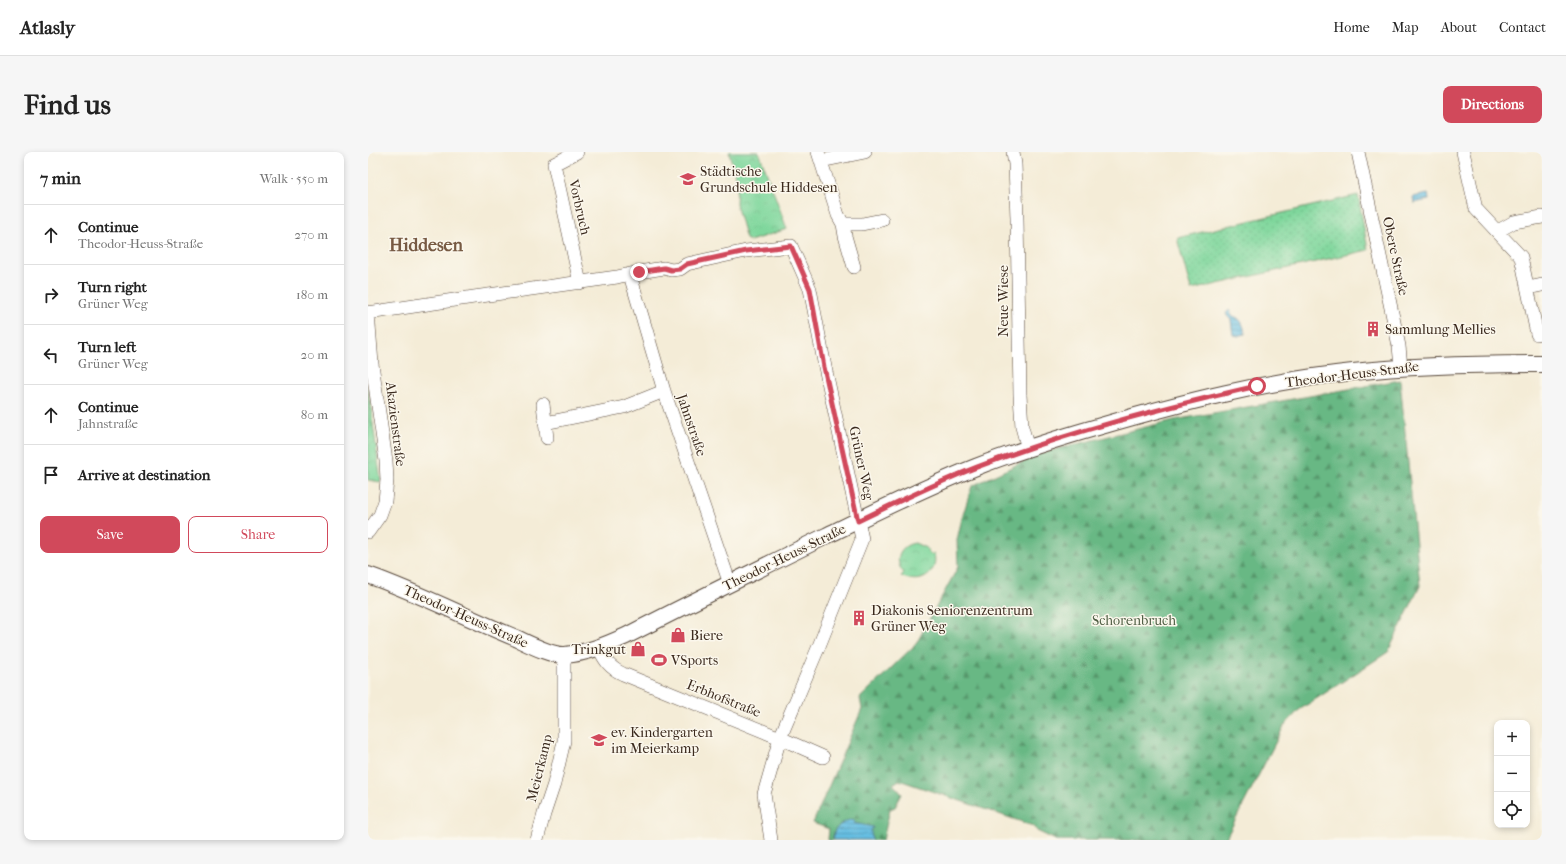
<!DOCTYPE html>
<meta charset="utf-8">
<style>
:root{--surface:#fff;--page:#f6f6f6;--text:#222;--muted:#767676;--line:#e0e0e0;--accent:#d1495b}
body{margin:0;font-family:"IM FELL French Canon",serif;background:var(--page);color:var(--text)}
.controls{position:absolute;right:12px;bottom:12px;display:grid;overflow:hidden;border-radius:8px;box-shadow:0 2px 6px #0003}
.controls button{width:36px;height:36px;display:grid;place-items:center;padding:0;border:0;border-bottom:1px solid var(--line);background:var(--surface);color:var(--text);font:20px sans-serif}
.stop{position:absolute;width:12px;height:12px;margin:-9px;border:3px solid #d1495b;border-radius:50%;background:#fff}
.stop.end{background:#d1495b;border-color:#fff;box-shadow:0 1px 4px #0008}
.list{margin:0;padding:0;list-style:none}
h2{display:flex;justify-content:space-between;align-items:center;height:52px;margin:0;padding:0 16px;font-size:17px}
h2 small{font-size:13px;font-weight:400;color:var(--muted)}
.list li{display:grid;grid-template-columns:26px 1fr auto;gap:12px;align-items:center;box-sizing:border-box;height:60px;padding:0 16px;border-top:1px solid var(--line)}
.list b{display:block;font-size:15px;white-space:nowrap}
.list p{margin:0;font-size:13px;white-space:nowrap;color:var(--muted)}
.list em{font-size:13px;font-style:normal;color:var(--muted)}
.actions{display:flex;gap:8px;padding:12px 16px}
.actions a{flex:1;padding:9px 0;border:1px solid var(--accent);border-radius:8px;text-align:center;font-size:14px;color:var(--accent)}
.actions .main{background:var(--accent);color:#fff}
.icon{flex:none;width:22px;height:22px;fill:none;stroke:currentColor;stroke-width:2;stroke-linecap:round;stroke-linejoin:round}
.map{position:relative;flex:none;width:1174px;height:688px;overflow:hidden;border-radius:8px}
header{display:flex;align-items:center;gap:24px;box-sizing:border-box;height:56px;padding:0 20px;background:var(--surface);border-bottom:1px solid var(--line)}
header strong{font-size:19px}
nav{display:flex;gap:22px;margin-inline-start:auto;font-size:14px}
.intro{display:flex;align-items:center;justify-content:space-between;box-sizing:border-box;height:96px;padding:0 24px}
h1{margin:0;font-size:28px}
.button{padding:10px 18px;border-radius:8px;background:var(--accent);color:#fff;font-size:14px;font-weight:700}
main{display:flex;gap:24px;padding:0 24px}
aside{flex:1;background:var(--surface);border-radius:8px;box-shadow:0 2px 6px #0003}
.map>svg:first-child{display:block}
.grass{fill:url(#grass-dots);stroke:#5d805d}
.forest{fill:url(#forest-firs);stroke:#517151}
.park{fill:url(#park-crowns);stroke:#5d805d}
.water{fill:url(#water-rules);stroke:#507480}
.lines{fill:none;stroke-linecap:round;stroke-linejoin:round}
.minor-casing{stroke:#57473a;stroke-width:14}
.major-casing{stroke:#57473a;stroke-width:18}
.minor{stroke:#fff;stroke-width:13}
.major{stroke:#fff;stroke-width:16}
.route{stroke:#d1495b;stroke-width:5}
.labels{text-anchor:middle;stroke-width:3;stroke-linejoin:round;paint-order:stroke}
.poi-label{font-size:14px;fill:#3b2a1e;stroke:#fbf7ec;text-anchor:start}
.street-label{font-size:14px;fill:#3b2a1e;stroke:#fbf7ec}
.park-label{font-size:14px;fill:#4f5e44;stroke:#fbf7ec}
.district-label{font-size:18px;font-weight:bold;fill:#775a43;stroke:#fbf7ec}
</style>
<header>
<strong>Atlasly</strong>
<nav><a>Home</a><a>Map</a><a>About</a><a>Contact</a></nav>
</header>
<div class="intro"><h1>Find us</h1><a class="button">Directions</a></div>
<main>
<aside>
<h2>7 min<small>Walk · 550 m</small></h2>
<ul class="list">
<li><svg class="icon" aria-label="ahead" viewBox="0 0 24 24"><path d="M12 20V5M6 11l6-6 6 6"/></svg><div><b>Continue</b><p>Theodor-Heuss-Straße</p></div><em>270 m</em></li>
<li><svg class="icon" aria-label="right" viewBox="0 0 24 24"><path d="M7 20v-9h11M14 6l5 5-5 5"/></svg><div><b>Turn right</b><p>Grüner Weg</p></div><em>180 m</em></li>
<li><svg class="icon" aria-label="left" viewBox="0 0 24 24"><path d="M17 20v-9H6M10 6l-5 5 5 5"/></svg><div><b>Turn left</b><p>Grüner Weg</p></div><em>20 m</em></li>
<li><svg class="icon" aria-label="ahead" viewBox="0 0 24 24"><path d="M12 20V5M6 11l6-6 6 6"/></svg><div><b>Continue</b><p>Jahnstraße</p></div><em>80 m</em></li>
<li><svg class="icon" aria-label="arrive" viewBox="0 0 24 24"><path d="M6 21V4h12l-3 4 3 4H6"/></svg><div><b>Arrive at destination</b></div></li>
</ul>
<div class="actions"><a class="main">Save</a><a>Share</a></div>
</aside>
<div class="map">
<svg width="1174" height="688" viewBox="0 0 1174 688">
<defs>
<pattern id="grass-dots" width="8" height="8" patternUnits="userSpaceOnUse"><rect width="8" height="8" fill="#7fd79c"/><path d="M2 2h.1M6 6h.1" fill="none" stroke="#6fb986" stroke-width="1.8" stroke-linecap="round"/></pattern>
<pattern id="forest-firs" width="22" height="20" patternUnits="userSpaceOnUse"><rect width="22" height="20" fill="#67b884"/><path d="M5 1l3.5 6h-7zM16 11l3.5 6h-7z" fill="#56966b"/></pattern>
<pattern id="park-crowns" width="20" height="18" patternUnits="userSpaceOnUse"><rect width="20" height="18" fill="#7fd79c"/><path d="M2 6a3 3 0 1 1 6 0M12 15a3 3 0 1 1 6 0" fill="none" stroke="#6fb986"/></pattern>
<pattern id="water-rules" width="6" height="5" patternUnits="userSpaceOnUse"><rect width="6" height="5" fill="#65bee2"/><path d="M0 2.5h6" fill="none" stroke="#549bb7"/></pattern>
</defs>
<rect width="100%" height="100%" fill="#fbf7ec"/>
<filter id="ink" filterUnits="userSpaceOnUse"><feTurbulence type="fractalNoise" baseFrequency=".025" numOctaves="2"/><feDisplacementMap in="SourceGraphic" scale="8" xChannelSelector="R" yChannelSelector="G"/><feConvolveMatrix kernelMatrix="1 2 1 2 8 2 1 2 1" color-interpolation-filters="sRGB"/></filter>
<filter id="wash" filterUnits="userSpaceOnUse"><feTurbulence type="fractalNoise" baseFrequency=".012" numOctaves="4" result="noise"/><feDisplacementMap in="SourceGraphic" scale="16" xChannelSelector="R" yChannelSelector="G"/><feGaussianBlur stdDeviation="0.9" result="paint"/><feColorMatrix in="noise" values="0 0 0 0 0 0 0 0 0 0 0 0 0 0 0 0 0 1.4 0 .05"/><feComposite in="paint" operator="in"/></filter>
<g filter="url(#wash)">
<rect width="100%" height="100%" fill="#f4ecd7"/>
<path class="grass" d="M990 43 1000 98 823 138 809 86Z"/>
<path class="forest" d="M1032 228 1052 434 1020 500 931 558 916 574 857 688H688L669 679 666 674 531 628 525 632 534 642 527 655 522 657 515 688H504C502 673 498 675 485 671L483 667C473 672 467 674 465 685L466 688H460L461 677 445 671 494 557 492 546 548 492 590 415 589 388 594 366 604 334 673 301 806 268Z"/>
<path class="park" d="M361 0H391L419 77 382 89 378 87 368 52 369 31Z
M0 235 13 330 0 328Z
M547 391 558 396 563 403 566 401C571 423 552 434 533 424L536 421C525 409 531 393 547 391Z"/>
<path class="water" d="M1060 42 1061 48 1046 51 1045 45Z
M861 158 865 164C874 166 876 175 877 182L870 184 865 183 863 168 859 164 858 161Z
M483 667 487 669 486 671 505 675 503 679 504 688H466L465 685C467 674 473 672 483 667Z"/>
</g>
<g filter="url(#ink)">
<g class="lines">
<defs>
<path id="minor" d="M209 0 186 12 212 131
M450 0 470 63 475 72 477 84 486 115
M645 0 647 12 649 67 652 243 654 275 660 297
M990 0 1031 194 1033 215
M1095 0 1108 57 1153 105 1169 182
M453 9 497 0
M475 72H494L514 68
M1130 79 1146 70 1174 65
M262 123 296 239 362 432
M1160 136 1174 133
M0 160 4 212 18 309 19 328 17 349 12 363 0 380
M0 161 106 145 249 125 271 120 296 116 303 118 312 117 319 112 378 99 423 94 442 137 457 215 494 387 451 494 412 586 396 642 403 688
M175 252 179 286
M177 271 256 255 296 239
M231 496C237 509 242 516 255 522L412 586 455 605
M169 688 176 662 186 632 196 589V503"/>
<path id="major" d="M0 423C51 441 99 466 148 486 161 492 184 504 197 503 219 501 238 493 258 484 324 450 391 417 458 384 507 360 557 335 608 315 649 299 691 286 733 274 815 250 899 229 985 220 1048 213 1111 212 1174 212"/>
</defs>
<use href="#minor" class="minor-casing"/>
<use href="#major" class="major-casing"/>
<use href="#minor" class="minor"/>
<use href="#major" class="major"/>
</g>
</g>
<g class="lines" filter="url(#ink)">
<path class="route" d="M271 120 296 116 303 118 312 117 319 112 378 99 423 94 442 137 456 215 490 369C529 350 568 331 609 315 700 280 794 256 889 234"/>
</g>
<defs>
<symbol id="school-bare" viewBox="-9 -9 18 18"><path d="M0-5L7-2L0 1L-7-2ZM-4 1L0 2.5L4 1V4Q0 6-4 4Z" fill="#d1495b" stroke="#fbf7ec" stroke-width="2.5" paint-order="stroke"/></symbol>
<symbol id="building-bare" viewBox="-9 -9 18 18"><path d="M-4-6H4V6H1V3H-1V6H-4ZM-2.5-4.3h1.7v1.8h-1.7ZM.8-4.3h1.7v1.8H.8ZM-2.5-1h1.7V.8h-1.7ZM.8-1h1.7V.8H.8Z" fill="#d1495b" stroke="#fbf7ec" stroke-width="2.5" paint-order="stroke"/></symbol>
<symbol id="shop-bare" viewBox="-9 -9 18 18"><path d="M-5-2.5h2.3a2.7 3.5 0 0 1 5.4 0H5L5.5 6h-11ZM-1.5-2.5h3a1.5 2.3 0 0 0-3 0Z" fill="#d1495b" stroke="#fbf7ec" stroke-width="2.5" paint-order="stroke"/></symbol>
<symbol id="stadium-bare" viewBox="-9 -9 18 18"><path d="M0-5a6.5 5 0 1 0 0 10a6.5 5 0 1 0 0-10ZM-3.5-1.8h7v3.6h-7Z" fill="#d1495b" stroke="#fbf7ec" stroke-width="2.5" paint-order="stroke"/></symbol>
</defs>
<g fill-rule="evenodd">
<use href="#school-bare" x="309" y="16" width="22" height="22"/>
<use href="#building-bare" x="994" y="166" width="22" height="22"/>
<use href="#building-bare" x="480" y="455" width="22" height="22"/>
<use href="#shop-bare" x="299" y="472" width="22" height="22"/>
<use href="#shop-bare" x="259" y="486" width="22" height="22"/>
<use href="#stadium-bare" x="280" y="497" width="22" height="22"/>
<use href="#school-bare" x="220" y="577" width="22" height="22"/>
</g>
<g class="labels">
<g class="poi-label">
<text x="332" y="24">Städtische<tspan x="332" dy="16">Grundschule Hiddesen</tspan></text>
<text x="1017" y="182">Sammlung Mellies</text>
<text x="503" y="463">Diakonis Seniorenzentrum<tspan x="503" dy="16">Grüner Weg</tspan></text>
<text x="322" y="488">Biere</text>
<text x="258" y="502" text-anchor="end">Trinkgut</text>
<text x="303" y="513">VSports</text>
<text x="243" y="585">ev. Kindergarten<tspan x="243" dy="16">im Meierkamp</tspan></text>
</g>
<g class="street-label">
<text transform="translate(212 55) rotate(77)" y="5">Vorbruch</text>
<text transform="translate(1028 104) rotate(78)" y="5">Obere Straße</text>
<text transform="translate(635 149) rotate(-90)" y="5">Neue Wiese</text>
<text transform="translate(984 222) rotate(-7)" y="5">Theodor-Heuss-Straße</text>
<text transform="translate(28 272) rotate(83)" y="5">Akazienstraße</text>
<text transform="translate(324 273) rotate(71)" y="5">Jahnstraße</text>
<text transform="translate(494 311) rotate(78)" y="5">Grüner Weg</text>
<text transform="translate(416 405) rotate(-26)" y="5">Theodor-Heuss-Straße</text>
<text transform="translate(98 464) rotate(24)" y="5">Theodor-Heuss-Straße</text>
<text transform="translate(356 546) rotate(22)" y="5">Erbhofstraße</text>
<text transform="translate(171 616) rotate(-76)" y="5">Meierkamp</text>
</g>
<g class="park-label">
<text x="766" y="473">Schorenbruch</text>
</g>
<g class="district-label">
<text x="58" y="99">Hiddesen</text>
</g>
</g>
</svg>
<div class="controls">
<button>+</button>
<button>−</button>
<button><svg class="icon" aria-label="locate" viewBox="0 0 24 24"><circle cx="12" cy="12" r="6"/><path d="M12 2v4M12 18v4M2 12h4M18 12h4"/></svg></button>
</div>
<div class="stop" style="left:889px;top:234px"></div>
<div class="stop end" style="left:271px;top:120px"></div>
</div>
</main>
